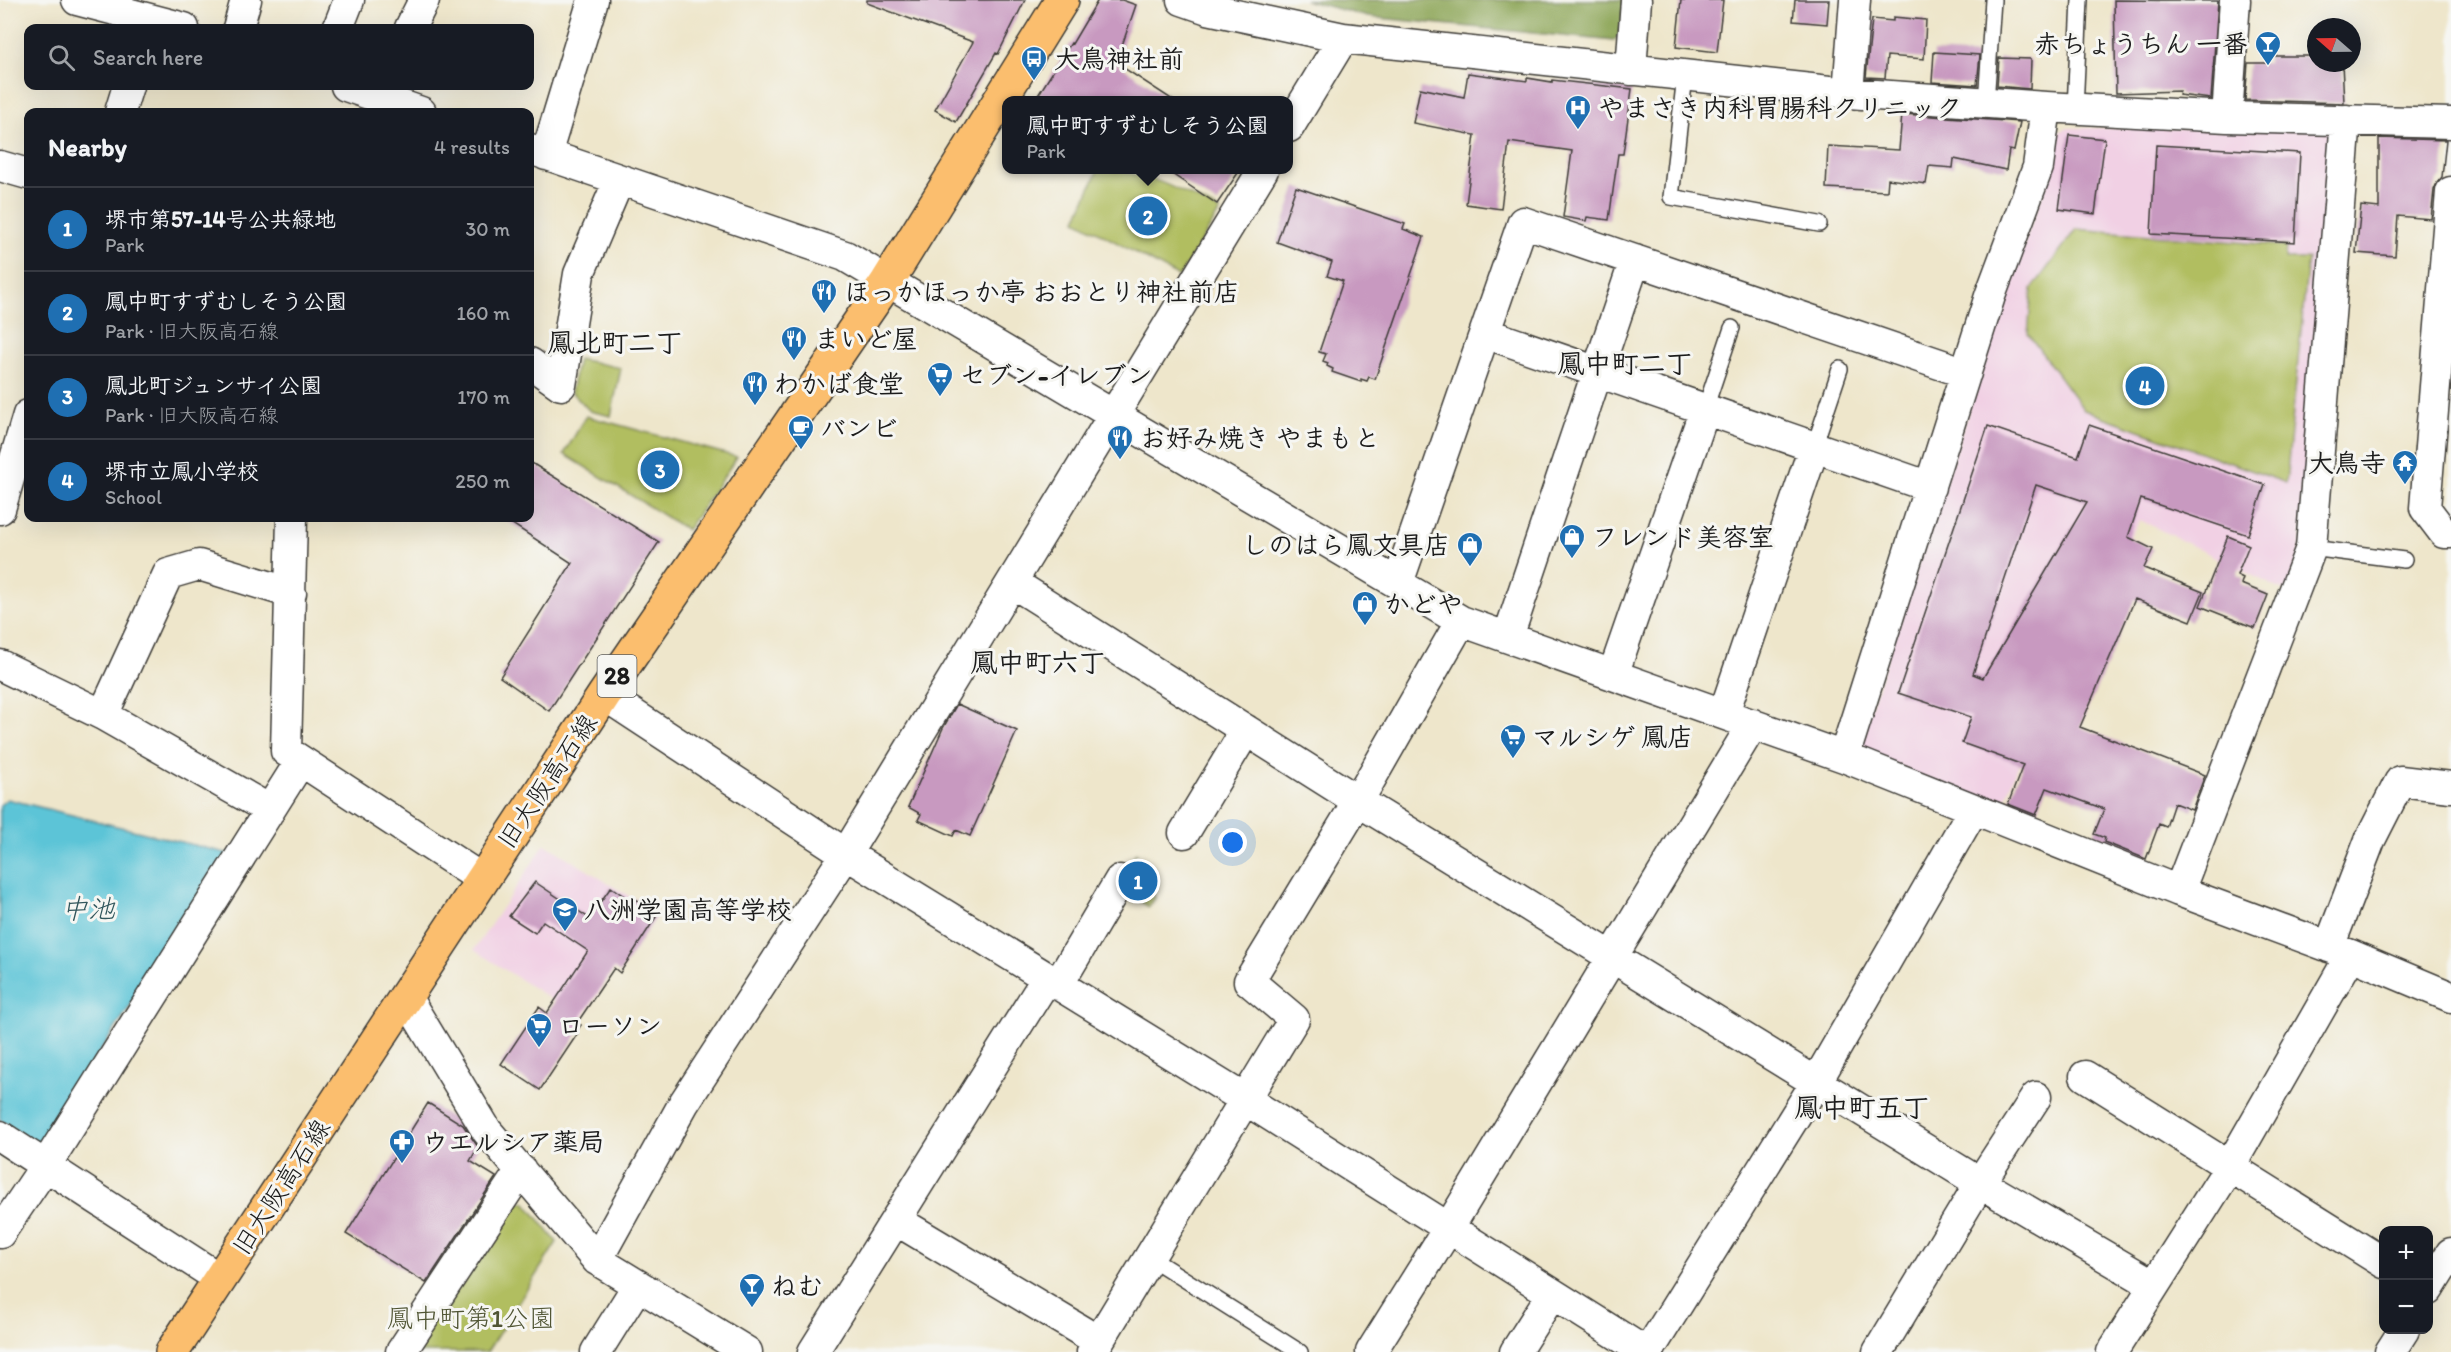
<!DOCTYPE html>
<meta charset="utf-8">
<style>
:root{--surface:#171b24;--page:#20242c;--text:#f1f3f6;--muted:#9ea1a6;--line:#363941;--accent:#1f6fb2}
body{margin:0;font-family:Itim,"Klee One",sans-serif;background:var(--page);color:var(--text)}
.controls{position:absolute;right:18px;bottom:18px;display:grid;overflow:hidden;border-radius:12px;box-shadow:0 6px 24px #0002}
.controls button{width:54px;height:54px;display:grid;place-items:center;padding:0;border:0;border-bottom:2px solid var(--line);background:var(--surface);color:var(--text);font:30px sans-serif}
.compass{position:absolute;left:2307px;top:18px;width:54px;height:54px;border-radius:50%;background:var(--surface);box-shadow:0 6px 24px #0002;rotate:290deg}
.you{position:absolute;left:1233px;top:843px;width:21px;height:21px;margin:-15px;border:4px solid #fff;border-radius:50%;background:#1a73e8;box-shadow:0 0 0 9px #1a73e833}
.badge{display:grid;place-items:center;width:39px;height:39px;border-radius:50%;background:var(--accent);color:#fff;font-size:20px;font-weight:700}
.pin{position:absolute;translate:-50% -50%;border:3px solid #fff;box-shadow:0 2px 6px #0006}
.popup{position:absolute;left:1002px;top:96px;width:291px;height:78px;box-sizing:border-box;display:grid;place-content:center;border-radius:12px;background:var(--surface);filter:drop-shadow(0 2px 4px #0005);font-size:20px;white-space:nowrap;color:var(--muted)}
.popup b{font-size:22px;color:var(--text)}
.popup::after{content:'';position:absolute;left:50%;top:100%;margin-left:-12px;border:12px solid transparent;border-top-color:var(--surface)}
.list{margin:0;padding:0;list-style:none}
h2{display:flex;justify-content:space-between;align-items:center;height:78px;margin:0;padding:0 24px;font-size:26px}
h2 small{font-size:20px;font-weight:400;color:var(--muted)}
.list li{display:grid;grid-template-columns:39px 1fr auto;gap:18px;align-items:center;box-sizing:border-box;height:84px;padding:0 24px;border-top:2px solid var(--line)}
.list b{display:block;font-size:22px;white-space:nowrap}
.list p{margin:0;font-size:20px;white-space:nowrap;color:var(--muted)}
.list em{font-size:20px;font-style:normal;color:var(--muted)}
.icon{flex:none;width:33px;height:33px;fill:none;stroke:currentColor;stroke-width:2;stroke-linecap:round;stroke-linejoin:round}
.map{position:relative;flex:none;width:2451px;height:1352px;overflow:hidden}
.search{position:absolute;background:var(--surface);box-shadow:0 6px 24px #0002;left:24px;top:24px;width:510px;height:66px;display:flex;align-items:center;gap:15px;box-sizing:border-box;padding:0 21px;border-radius:12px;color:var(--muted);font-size:22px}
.panel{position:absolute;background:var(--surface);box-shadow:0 6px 24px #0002;left:24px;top:108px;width:510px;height:414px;border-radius:12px}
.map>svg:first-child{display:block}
.built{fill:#f1d0e4}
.green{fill:#b1be60;stroke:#666d3e;stroke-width:1.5}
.forest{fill:#8ca556;stroke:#546039;stroke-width:1.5}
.water{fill:#5bc4d7;stroke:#3c707a;stroke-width:1.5}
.building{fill:#c899c0;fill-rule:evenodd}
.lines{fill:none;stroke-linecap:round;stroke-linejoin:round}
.lane-casing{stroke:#3c3a36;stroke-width:18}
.street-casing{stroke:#3c3a36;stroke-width:33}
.primary-casing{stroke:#3c3a36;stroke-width:36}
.lane{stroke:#fff;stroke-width:15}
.street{stroke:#fff;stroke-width:30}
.primary{stroke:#fbbe6e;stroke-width:33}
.labels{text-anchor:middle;stroke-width:6;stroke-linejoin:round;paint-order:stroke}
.shield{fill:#f6f6f2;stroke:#5d5d5c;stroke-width:1.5}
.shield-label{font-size:24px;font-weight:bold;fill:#1c1c1c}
.poi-label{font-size:26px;font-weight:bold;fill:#1c1c1c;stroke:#f6f6f2;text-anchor:start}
.street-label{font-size:26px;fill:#1c1c1c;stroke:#f6f6f2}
.park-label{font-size:26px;fill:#505534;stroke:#f6f6f2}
.neighbourhood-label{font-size:27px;font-weight:bold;fill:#1c1c1c;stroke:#f6f6f2}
.water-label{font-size:27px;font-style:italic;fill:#32575d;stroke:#f6f6f2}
</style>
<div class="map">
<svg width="2451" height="1352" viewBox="0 0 2451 1352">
<rect width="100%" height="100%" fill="#f6f6f2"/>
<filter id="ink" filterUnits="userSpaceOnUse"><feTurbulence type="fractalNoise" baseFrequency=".0167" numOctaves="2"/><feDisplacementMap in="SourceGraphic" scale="12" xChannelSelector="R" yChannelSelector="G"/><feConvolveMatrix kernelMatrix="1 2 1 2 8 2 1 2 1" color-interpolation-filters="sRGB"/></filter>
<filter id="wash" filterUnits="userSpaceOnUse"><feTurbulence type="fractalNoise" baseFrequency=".008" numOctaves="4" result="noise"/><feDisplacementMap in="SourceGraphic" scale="24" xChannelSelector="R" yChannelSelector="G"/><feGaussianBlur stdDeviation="1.35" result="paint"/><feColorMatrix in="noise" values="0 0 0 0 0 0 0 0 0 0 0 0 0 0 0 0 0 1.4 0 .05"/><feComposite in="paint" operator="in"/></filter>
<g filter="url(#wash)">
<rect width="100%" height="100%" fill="#eee6cb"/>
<path class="built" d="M2069 128 2337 129 2299 557 2288 593 2140 520 2071 628 2002 808 1870 759 1860 741 2021 252 2050 174 2059 132Z
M545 844 658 914 620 973 614 969 582 1019 474 950Z"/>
<path class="green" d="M1098 170C1146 170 1179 190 1220 211L1179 277 1076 220Z
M2076 229 2286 246 2285 259H2308L2286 483 2084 410 2028 334 2032 289Z
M578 359 621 368 611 416 590 411 571 392Z
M586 416 737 457 687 530 564 454Z
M1136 853 1155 898 1149 907 1123 890 1124 873Z
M525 1202 557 1242 487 1352H411L509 1204Z"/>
<path class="forest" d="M1305 0H1625L1623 31 1614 41 1368 17Z"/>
<path class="water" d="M7 799 230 854 38 1146 0 1120V805Z"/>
<g id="blocks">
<path class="building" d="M867 0H1025L998 54 996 53 956 122 935 110 973 42 867 3Z
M1098 0H1122L1136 5 1116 63 1173 100H1035L1071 43 1072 44Z
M1681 0H1723L1717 52 1676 47Z
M1795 0H1829L1827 24 1793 21Z
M2114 0 2218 1 2211 99 2179 95 2180 91 2116 93Z
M1893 17 1926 20 1924 59 1887 56 1885 78 1866 77 1872 19 1893 21Z
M1934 52 1980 55 1977 85 1932 82Z
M2268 56H2316V63H2342L2344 103 2245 100 2248 63H2268Z
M1999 58 2031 59 2030 89 1997 86Z
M1468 73 1527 81V78L1552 82V80L1632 89 1623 154H1618L1609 220 1587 217 1586 221 1563 217 1572 151 1509 142 1501 209 1466 204 1475 135 1413 123 1420 88 1464 97Z
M1902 114 2020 122 2014 151 2009 150 2006 170 1954 159 1953 168 1929 166 1926 184 1888 179 1887 191 1826 188 1828 146 1899 150Z
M2069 135 2105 139 2095 214 2059 209Z
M2379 138 2446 140 2442 177 2437 183 2434 190 2431 219 2398 216 2395 256 2356 253 2361 206 2379 208Z
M2156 145 2300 153 2295 242 2151 234Z
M1166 170H1240L1217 204Z
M1296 187 1405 224 1403 229 1424 237 1375 379 1369 377 1367 381 1361 379V382L1332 372 1333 369 1327 366 1328 363 1323 361 1326 354 1319 352 1343 281 1327 276 1332 262 1277 242Z
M2089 425 2265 485 2248 535 2141 499 2128 537 2153 549 2144 568 2203 592 2191 621 2135 599 2080 727 2205 775 2192 810 2174 803 2166 827 2159 824 2146 859 2104 842 2105 838 2094 834 2104 809 2047 788 2036 815 2008 804 2023 765 1962 743 1971 717 1898 693 1988 426 2078 457ZM2036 485 2087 502 1983 678 1973 674Z
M530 462 659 542 549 711 500 677 572 563 503 518H530Z
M2228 536 2249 545 2237 575 2243 578 2241 584 2268 595 2255 628 2200 606Z
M957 704 1017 731 970 836 956 830 953 836 918 820 921 814 908 807 943 728Z
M535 882 589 918 611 887 631 901 633 898 651 909 649 913 656 917 620 973 614 968 602 986 577 1023 581 1025 576 1032 578 1033 540 1090 501 1064 539 1007 547 1013 588 951 543 921 535 933 509 916Z
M428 1103 463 1125 478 1147 470 1161 496 1177 426 1283 346 1234Z"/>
</g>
</g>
<g filter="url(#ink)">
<use href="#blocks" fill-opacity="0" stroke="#3c3a36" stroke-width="1.5"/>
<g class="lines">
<defs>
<path id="lane" d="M1685 76 1671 197 1819 224
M1986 103 1993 0
M2075 109 2080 0
M1705 409 1732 328
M1814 447 1840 369
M2311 548 2404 560
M1149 1257 1300 1352"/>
<path id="street" d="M77 0 184 28
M1182 0 1208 9 1343 38 1848 93 2046 107 2227 117 2451 123
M238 28 246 0
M338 28 349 0
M410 28 424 0
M1631 70 1636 0
M346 86 421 112
M1848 93 1855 0
M120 112 128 86
M2227 117 2235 0
M1289 127 1343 38
M530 149 845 256 1461 621 1844 757 2179 891 2351 955 2451 997
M546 155 593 0
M0 166 28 174
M2451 192 2425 508 2444 533H2451
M1485 333 1930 487
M530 363 561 385 579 274 619 180
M0 509 28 415
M292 518 286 751 482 879
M1013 583 1358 801 1980 1183 2154 1285
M1398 583 1523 222 1966 373
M1508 637 1635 260
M0 665 103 715 270 810
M1613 675 1705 409
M604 695 846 854 1246 1100 1645 1352
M1724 713 1814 447
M103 715 168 574 199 565 291 593
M1844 757 1990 296 2038 167 2046 107
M1184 833 1246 730
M2179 891 2311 548 2346 120
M2329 947 2370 840 2400 781 2451 787
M1058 985 1120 880
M406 997 487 1131 597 1260 747 1352
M2085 1076 2384 1263
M0 1136 220 1279
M896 1220 1098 1341
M0 1233 46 1165 300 762
M597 1260 684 1103 846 854 1263 170
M2428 1290 2451 1253
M401 1352 521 1170
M596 1352 638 1285
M813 1352 1047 978
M1092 1352 1294 1019 1249 981 1358 801 1461 621
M1371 1352 1448 1229 1753 724
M1515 1352 1552 1294
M1648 1352 1817 1081 1973 810
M1878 1352 1980 1183 2036 1097
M2112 1352 2229 1168 2351 955
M2390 1352 2404 1330"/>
<path id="primary" d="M172 1352 604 695 887 282 1062 0"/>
</defs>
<use href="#lane" class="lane-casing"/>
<use href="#street" class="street-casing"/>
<use href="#primary" class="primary-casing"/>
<use href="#lane" class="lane"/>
<use href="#street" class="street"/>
<use href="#primary" class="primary"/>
</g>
</g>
<defs>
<symbol id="bar-pin" viewBox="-11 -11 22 30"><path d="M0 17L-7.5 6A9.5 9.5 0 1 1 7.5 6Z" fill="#1f6fb2" stroke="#f6f6f2"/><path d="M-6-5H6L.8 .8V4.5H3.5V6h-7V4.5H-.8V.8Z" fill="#fff"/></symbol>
<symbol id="bus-pin" viewBox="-11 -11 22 30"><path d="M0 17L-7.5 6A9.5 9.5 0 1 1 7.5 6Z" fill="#1f6fb2" stroke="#f6f6f2"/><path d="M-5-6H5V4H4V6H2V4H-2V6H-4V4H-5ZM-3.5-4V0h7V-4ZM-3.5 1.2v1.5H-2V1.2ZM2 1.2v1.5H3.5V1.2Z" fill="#fff"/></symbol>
<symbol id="hospital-pin" viewBox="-11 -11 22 30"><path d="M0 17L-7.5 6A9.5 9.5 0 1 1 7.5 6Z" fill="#1f6fb2" stroke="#f6f6f2"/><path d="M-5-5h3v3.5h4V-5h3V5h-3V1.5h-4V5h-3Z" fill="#fff"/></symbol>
<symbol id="restaurant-pin" viewBox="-11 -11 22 30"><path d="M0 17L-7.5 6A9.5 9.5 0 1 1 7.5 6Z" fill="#1f6fb2" stroke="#f6f6f2"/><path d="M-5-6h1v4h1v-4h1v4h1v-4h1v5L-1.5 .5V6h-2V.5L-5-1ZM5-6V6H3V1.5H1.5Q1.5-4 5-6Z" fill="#fff"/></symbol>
<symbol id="supermarket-pin" viewBox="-11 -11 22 30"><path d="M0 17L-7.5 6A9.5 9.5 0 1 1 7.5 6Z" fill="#1f6fb2" stroke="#f6f6f2"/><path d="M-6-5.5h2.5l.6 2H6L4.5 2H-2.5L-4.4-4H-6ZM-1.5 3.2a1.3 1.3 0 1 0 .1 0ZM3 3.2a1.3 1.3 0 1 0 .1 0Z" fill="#fff"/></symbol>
<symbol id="cafe-pin" viewBox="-11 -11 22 30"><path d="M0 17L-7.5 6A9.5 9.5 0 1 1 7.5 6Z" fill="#1f6fb2" stroke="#f6f6f2"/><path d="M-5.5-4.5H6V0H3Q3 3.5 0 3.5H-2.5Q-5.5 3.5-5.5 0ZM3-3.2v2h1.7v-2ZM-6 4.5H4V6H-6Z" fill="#fff"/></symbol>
<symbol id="temple-pin" viewBox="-11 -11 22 30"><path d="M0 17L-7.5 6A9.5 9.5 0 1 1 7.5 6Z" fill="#1f6fb2" stroke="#f6f6f2"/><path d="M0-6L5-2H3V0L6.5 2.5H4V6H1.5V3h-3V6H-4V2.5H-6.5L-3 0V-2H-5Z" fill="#fff"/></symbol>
<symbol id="shop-pin" viewBox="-11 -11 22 30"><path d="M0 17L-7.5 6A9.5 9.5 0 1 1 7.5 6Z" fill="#1f6fb2" stroke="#f6f6f2"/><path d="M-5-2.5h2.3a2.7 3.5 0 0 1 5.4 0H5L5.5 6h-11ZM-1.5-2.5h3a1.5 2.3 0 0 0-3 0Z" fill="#fff"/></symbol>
<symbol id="school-pin" viewBox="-11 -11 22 30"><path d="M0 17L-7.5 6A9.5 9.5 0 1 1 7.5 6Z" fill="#1f6fb2" stroke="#f6f6f2"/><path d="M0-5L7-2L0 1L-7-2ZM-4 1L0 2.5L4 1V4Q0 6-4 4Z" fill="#fff"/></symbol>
<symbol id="pharmacy-pin" viewBox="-11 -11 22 30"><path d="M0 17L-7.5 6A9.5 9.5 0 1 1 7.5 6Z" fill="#1f6fb2" stroke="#f6f6f2"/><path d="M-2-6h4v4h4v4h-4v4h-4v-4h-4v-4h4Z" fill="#fff"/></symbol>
</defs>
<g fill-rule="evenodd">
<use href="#bar-pin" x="2253" y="29" width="30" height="40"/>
<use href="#bus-pin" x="1019" y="44" width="30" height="40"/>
<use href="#hospital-pin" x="1563" y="93" width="30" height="40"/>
<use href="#restaurant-pin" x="809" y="277" width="30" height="40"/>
<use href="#restaurant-pin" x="779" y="324" width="30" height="40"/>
<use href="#supermarket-pin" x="925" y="360" width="30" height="40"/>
<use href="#restaurant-pin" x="740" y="369" width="30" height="40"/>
<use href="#cafe-pin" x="786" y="413" width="30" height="40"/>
<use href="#restaurant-pin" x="1105" y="423" width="30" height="40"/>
<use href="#temple-pin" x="2390" y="448" width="30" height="40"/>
<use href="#shop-pin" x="1557" y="522" width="30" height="40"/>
<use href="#shop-pin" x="1455" y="530" width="30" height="40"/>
<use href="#shop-pin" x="1350" y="589" width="30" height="40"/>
<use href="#supermarket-pin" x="1498" y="722" width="30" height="40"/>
<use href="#school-pin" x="550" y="895" width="30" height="40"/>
<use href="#supermarket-pin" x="524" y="1011" width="30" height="40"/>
<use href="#pharmacy-pin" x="387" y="1127" width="30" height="40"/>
<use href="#bar-pin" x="737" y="1271" width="30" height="40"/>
</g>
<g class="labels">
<rect class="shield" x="597.5" y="655" width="39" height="42" rx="4.5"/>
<g class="shield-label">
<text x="617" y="684">28</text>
</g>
<g class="poi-label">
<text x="2248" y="53" text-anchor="end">赤ちょうちん 一番</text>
<text x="1054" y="68">大鳥神社前</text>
<text x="1598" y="117">やまさき内科胃腸科クリニック</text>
<text x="844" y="301">ほっかほっか亭 おおとり神社前店</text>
<text x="814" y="348">まいど屋</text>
<text x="960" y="384">セブン-イレブン</text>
<text x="774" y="393">わかば食堂</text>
<text x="820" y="437">バンビ</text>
<text x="1140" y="447">お好み焼き やまもと</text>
<text x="2386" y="472" text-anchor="end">大鳥寺</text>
<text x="1592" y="546">フレンド美容室</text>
<text x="1450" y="554" text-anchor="end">しのはら鳳文具店</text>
<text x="1384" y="613">かどや</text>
<text x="1532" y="746">マルシゲ 鳳店</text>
<text x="584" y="919">八洲学園高等学校</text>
<text x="558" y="1035">ローソン</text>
<text x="422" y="1151">ウエルシア薬局</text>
<text x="771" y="1295">ねむ</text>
</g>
<g class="street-label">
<text transform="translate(547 781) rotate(-56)" y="9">旧大阪高石線</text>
<text transform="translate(281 1187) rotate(-57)" y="9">旧大阪高石線</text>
</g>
<g class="park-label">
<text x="471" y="1327">鳳中町第1公園</text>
</g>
<g class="neighbourhood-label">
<text x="615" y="352">鳳北町二丁</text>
<text x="1625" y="373">鳳中町二丁</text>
<text x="1038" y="672">鳳中町六丁</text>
<text x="1862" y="1117">鳳中町五丁</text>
</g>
<g class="water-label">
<text x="88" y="918">中池</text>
</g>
</g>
</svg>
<div class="controls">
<button>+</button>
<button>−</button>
</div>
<svg class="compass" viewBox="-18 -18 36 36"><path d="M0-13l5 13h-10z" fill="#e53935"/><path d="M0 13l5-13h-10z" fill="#9ea1a6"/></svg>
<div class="you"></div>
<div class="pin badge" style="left:1138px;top:881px">1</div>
<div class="pin badge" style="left:1148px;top:216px">2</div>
<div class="popup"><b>鳳中町すずむしそう公園</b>Park</div>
<div class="pin badge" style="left:660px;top:470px">3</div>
<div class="pin badge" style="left:2145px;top:386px">4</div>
<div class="search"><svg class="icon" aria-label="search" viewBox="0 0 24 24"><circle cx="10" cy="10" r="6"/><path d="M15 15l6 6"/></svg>Search here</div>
<section class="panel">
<h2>Nearby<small>4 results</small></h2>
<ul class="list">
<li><span class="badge">1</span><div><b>堺市第57-14号公共緑地</b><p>Park</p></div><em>30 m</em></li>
<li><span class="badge">2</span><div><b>鳳中町すずむしそう公園</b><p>Park · 旧大阪高石線</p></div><em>160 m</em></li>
<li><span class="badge">3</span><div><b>鳳北町ジュンサイ公園</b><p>Park · 旧大阪高石線</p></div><em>170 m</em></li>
<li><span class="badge">4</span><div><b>堺市立鳳小学校</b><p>School</p></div><em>250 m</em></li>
</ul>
</section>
</div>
